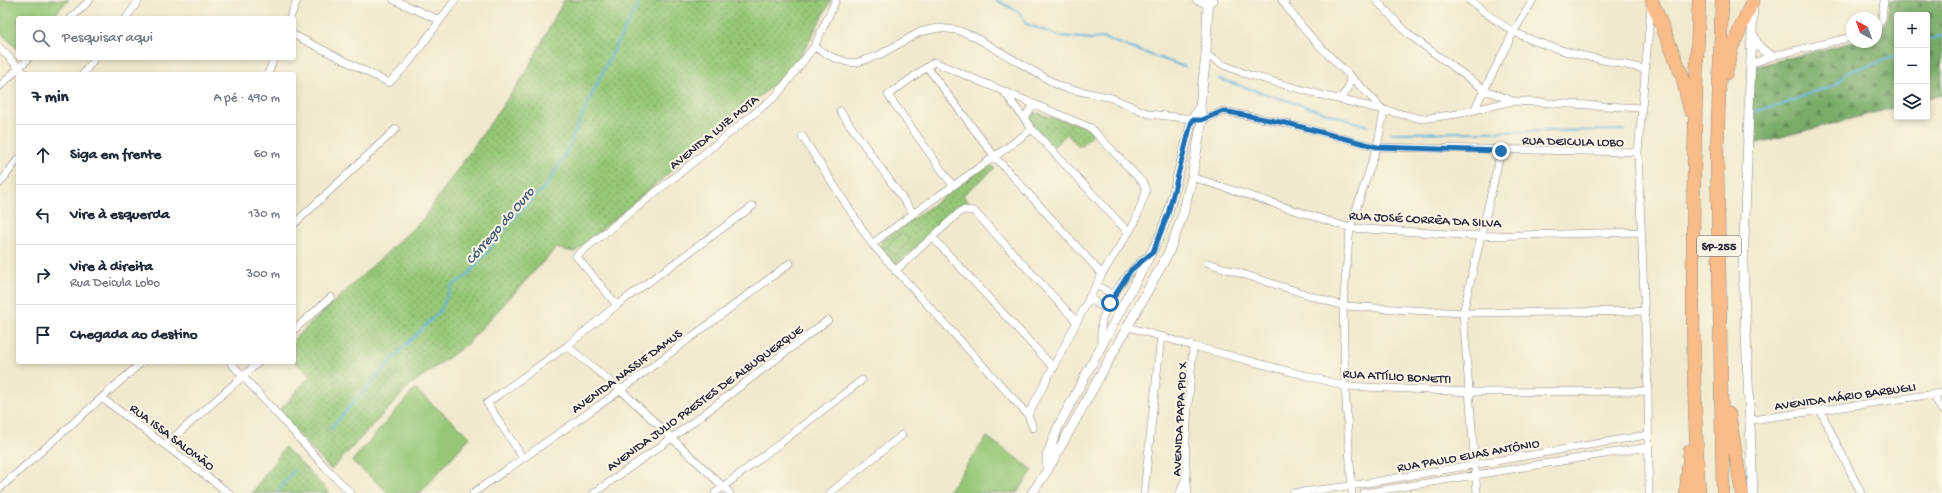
<!DOCTYPE html>
<html lang="pt">
<meta charset="utf-8">
<style>
:root{--surface:#fff;--page:#f6f6f7;--text:#1f2937;--muted:#747a83;--line:#e0e1e3}
body{margin:0;font-family:"Gochi Hand",sans-serif;background:var(--page);color:var(--text)}
.controls{position:absolute;right:12px;top:12px;display:grid;overflow:hidden;border-radius:4px;box-shadow:0 2px 6px #0003}
.controls button{width:36px;height:36px;display:grid;place-items:center;padding:0;border:0;border-bottom:1px solid var(--line);background:var(--surface);color:var(--text);font:20px sans-serif}
.compass{position:absolute;left:1846px;top:12px;width:36px;height:36px;border-radius:50%;background:var(--surface);box-shadow:0 2px 6px #0003;rotate:319deg}
.stop{position:absolute;width:12px;height:12px;margin:-9px;border:3px solid #1f6fb2;border-radius:50%;background:#fff}
.stop.end{background:#1f6fb2;border-color:#fff;box-shadow:0 1px 4px #0008}
.list{margin:0;padding:0;list-style:none}
h2{display:flex;justify-content:space-between;align-items:center;height:52px;margin:0;padding:0 16px;font-size:17px}
h2 small{font-size:13px;font-weight:400;color:var(--muted)}
.list li{display:grid;grid-template-columns:26px 1fr auto;gap:12px;align-items:center;box-sizing:border-box;height:60px;padding:0 16px;border-top:1px solid var(--line)}
.list b{display:block;font-size:15px;white-space:nowrap}
.list p{margin:0;font-size:13px;white-space:nowrap;color:var(--muted)}
.list em{font-size:13px;font-style:normal;color:var(--muted)}
.icon{flex:none;width:22px;height:22px;fill:none;stroke:currentColor;stroke-width:2;stroke-linecap:round;stroke-linejoin:round}
.map{position:relative;flex:none;width:1942px;height:493px;overflow:hidden}
.search{position:absolute;background:var(--surface);box-shadow:0 2px 6px #0003;left:16px;top:16px;width:280px;height:44px;display:flex;align-items:center;gap:10px;box-sizing:border-box;padding:0 14px;border-radius:4px;color:var(--muted);font-size:15px}
.panel{position:absolute;background:var(--surface);box-shadow:0 2px 6px #0003;left:16px;top:72px;width:280px;height:292px;border-radius:4px}
.map>svg:first-child{display:block}
.green{fill:url(#green-dots);stroke:#5c7459}
.forest{fill:url(#forest-firs);stroke:#4d6752}
.pitch{fill:#95c777;stroke:#5c7459}
.lines{fill:none;stroke-linecap:round;stroke-linejoin:round}
.stream{stroke:#65b5e0;stroke-width:2}
.minor-casing{stroke:#8a8684;stroke-width:8}
.tertiary-casing{stroke:#8a8684;stroke-width:10}
.motorway-casing{stroke:#8a8684;stroke-width:14}
.minor{stroke:#fff;stroke-width:7}
.tertiary{stroke:#fff;stroke-width:9}
.motorway{stroke:#f9bc89;stroke-width:13}
.route{stroke:#1f6fb2;stroke-width:5}
.labels{text-anchor:middle;stroke-width:4;stroke-linejoin:round;paint-order:stroke}
.shield{fill:#fcf5e5;stroke:#63616e;stroke-width:1}
.shield-label{font-size:12px;font-weight:bold;fill:#22223b}
.street-label{font-size:13px;fill:#22223b;stroke:#fcf5e5}
.water-label{font-size:14px;font-style:italic;fill:#395575;stroke:#fcf5e5}
</style>
<div class="map">
<svg width="1942" height="493" viewBox="0 0 1942 493">
<defs>
<pattern id="green-dots" width="8" height="8" patternUnits="userSpaceOnUse"><rect width="8" height="8" fill="#95c777"/><path d="M2 2h.1M6 6h.1" fill="none" stroke="#79a163" stroke-width="1.8" stroke-linecap="round"/></pattern>
<pattern id="forest-firs" width="22" height="20" patternUnits="userSpaceOnUse"><rect width="22" height="20" fill="#78ac68"/><path d="M5 1l3.5 6h-7zM16 11l3.5 6h-7z" fill="#628c57"/></pattern>
</defs>
<rect width="100%" height="100%" fill="#fcf5e5"/>
<filter id="ink" filterUnits="userSpaceOnUse"><feTurbulence type="fractalNoise" baseFrequency=".025" numOctaves="2"/><feDisplacementMap in="SourceGraphic" scale="8" xChannelSelector="R" yChannelSelector="G"/><feConvolveMatrix kernelMatrix="1 2 1 2 8 2 1 2 1" color-interpolation-filters="sRGB"/></filter>
<filter id="wash" filterUnits="userSpaceOnUse"><feTurbulence type="fractalNoise" baseFrequency=".012" numOctaves="4" result="noise"/><feDisplacementMap in="SourceGraphic" scale="16" xChannelSelector="R" yChannelSelector="G"/><feGaussianBlur stdDeviation="0.9" result="paint"/><feColorMatrix in="noise" values="0 0 0 0 0 0 0 0 0 0 0 0 0 0 0 0 0 1.4 0 .05"/><feComposite in="paint" operator="in"/></filter>
<g filter="url(#wash)">
<rect width="100%" height="100%" fill="#f1e9cd"/>
<path class="green" d="M564 0H831L800 58 771 87 575 252 556 248 466 345 410 385 331 470 278 412 311 375 294 362V339L422 220 525 74Z
M1038 113C1055 120 1083 123 1095 132L1079 147 1067 134 1052 148 1029 121 1032 115Z
M992 166 995 168 963 195 970 204 960 206 897 264H894L880 249 882 241 986 167Z
M285 447 330 493H252Z"/>
<path class="forest" d="M1889 0H1942V95L1927 99V15H1897V107L1749 145 1750 69 1757 66 1853 42H1876V35C1888 27 1888 13 1889 0Z"/>
<path class="pitch" d="M0 0H69L51 18H18V50L0 32Z
M902 232 910 241 895 256 887 247Z
M415 389 470 437 420 493H389L352 461Z
M987 437 1033 470 1017 493H947Z"/>
<g class="lines">
<path class="stream" d="M996 0 1019 12 1026 24 1060 36 1091 39 1103 38 1185 67
M1927 41 1942 35
M1219 79 1368 126
M1755 111 1785 104 1813 92 1835 86 1847 72 1877 63 1897 55
M1391 133 1625 130
M329 430 402 349 441 310 451 286 467 276 522 209 546 186 562 160 603 71 640 0
M277 493 295 469"/>
</g>
</g>
<g filter="url(#ink)">
<g class="lines">
<defs>
<path id="minor" d="M394 0 439 20
M1196 0 1207 4 1214 0
M1282 0C1310 43 1351 73 1384 111L1377 147 1350 228 1343 306 1345 386 1352 493
M1376 0 1408 34 1485 90 1513 101
M1469 0C1486 13 1504 28 1525 37 1563 54 1605 60 1645 69
M71 18 90 0
M126 18 139 0
M290 18 297 0
M1876 28 1882 19 1884 0
M294 35 389 83 408 64 455 0
M814 47 832 57 847 62 856 63 879 55 920 32 938 28 957 30 973 36 1061 87 1112 98 1149 114 1202 120 1223 111 1290 124 1377 147 1638 152
M0 48 25 74
M1206 55 1224 65 1246 74 1325 96 1422 119 1457 114 1513 101 1642 108
M1751 64 1772 56 1852 37
M927 67 995 157 1102 274
M83 74 95 58
M268 74 274 58
M0 86 29 58
M1005 93 1032 129 1129 233
M1340 99 1348 89 1350 77
M1474 110 1514 31 1533 0
M840 111 913 213
M1024 118 1034 104
M802 136 872 244 1028 415 1033 428
M1192 177 1350 228 1481 236 1641 232
M0 183 18 159
M953 186 888 95 934 62 1091 128 1144 184 1146 191 1135 222 1102 274 1028 415
M294 224 396 129
M933 238 1054 368
M872 244C924 204 980 169 1032 129
M1208 263 1343 306 1463 313 1644 311
M895 271 961 211 965 210 974 211 1076 321
M1096 285 1114 295
M1089 297 1096 303 1107 309
M617 305 576 256 777 95 814 47 836 0
M1128 327 1193 346 1345 386 1470 392 1648 391
M294 330 331 297
M1101 345C1101 336 1100 325 1103 317 1112 293 1129 269 1150 254
M567 346 621 390 730 493
M230 362 326 468 351 493
M1933 394 1942 410
M102 398 229 493
M1820 410 1861 493
M1751 420 1942 393
M165 445 259 362
M523 458 487 403 567 346 617 305 753 206
M0 488 142 362
M473 493 621 390 790 263
M594 493 672 438 828 320
M715 493 862 380
M830 493 902 435
M1144 493 1161 336
M1180 493 1185 479
M1188 493C1182 444 1190 395 1193 346
M1293 493 1350 486 1647 435
M1364 493 1648 447
M1477 493 1463 313 1501 151
M1649 493 1648 391 1638 152 1651 6"/>
<path id="tertiary" d="M1754 36C1757 48 1763 50 1772 56
M1047 468V456L1058 427 1159 238 1168 214 1192 120 1200 106
M1032 493 1047 471 1149 288 1169 252 1183 214 1192 177 1202 120 1200 106 1206 55 1208 0
M1753 493 1743 267 1753 5"/>
<path id="motorway" d="M1722 0 1717 155 1723 493
M1652 1 1682 75 1690 110
M1726 73 1732 47 1753 0
M1729 414 1742 493
M1686 493 1690 451
M1699 493C1689 329 1693 164 1699 0"/>
</defs>
<use href="#minor" class="minor-casing"/>
<use href="#tertiary" class="tertiary-casing"/>
<use href="#motorway" class="motorway-casing"/>
<use href="#minor" class="minor"/>
<use href="#tertiary" class="tertiary"/>
<use href="#motorway" class="motorway"/>
</g>
</g>
<g class="lines" filter="url(#ink)">
<path class="route" d="M1110 303 1131 270 1153 252 1168 214 1192 120H1202L1223 111 1290 124 1377 147 1501 151"/>
</g>
<g class="labels">
<rect class="shield" x="1697" y="236" width="44" height="20" rx="3"/>
<g class="shield-label">
<text x="1719" y="250">SP-255</text>
</g>
<g class="street-label">
<text transform="translate(713 131) rotate(-39)" y="5">AVENIDA LUIZ MOTA</text>
<text transform="translate(1573 140) rotate(1)" y="5">RUA DEICULA LOBO</text>
<text transform="translate(1425 218) rotate(3)" y="5">RUA JOSÉ CORRÊA DA SILVA</text>
<text transform="translate(626 370) rotate(-36)" y="5">AVENIDA NASSIF DAMUS</text>
<text transform="translate(1397 375) rotate(3)" y="5">RUA ATTÍLIO BONETTI</text>
<text transform="translate(1845 395) rotate(-8)" y="5">AVENIDA MÁRIO BARBUGLI</text>
<text transform="translate(704 397) rotate(-36)" y="5">AVENIDA JULIO PRESTES DE ALBUQUERQUE</text>
<text transform="translate(1178 419) rotate(-87)" y="5">AVENIDA PAPA PIO X</text>
<text transform="translate(173 436) rotate(37)" y="5">RUA ISSA SALOMÃO</text>
<text transform="translate(1468 454) rotate(-10)" y="5">RUA PAULO ELIAS ANTÔNIO</text>
</g>
<g class="water-label">
<text transform="translate(499 225) rotate(-49)" y="5">Córrego do Ouro</text>
</g>
</g>
</svg>
<div class="controls">
<button>+</button>
<button>−</button>
<button><svg class="icon" aria-label="layers" viewBox="0 0 24 24"><path d="M12 4l9 5-9 5-9-5zM3 14l9 5 9-5"/></svg></button>
</div>
<svg class="compass" viewBox="-18 -18 36 36"><path d="M0-13l5 13h-10z" fill="#e53935"/><path d="M0 13l5-13h-10z" fill="#747a83"/></svg>
<div class="stop" style="left:1110px;top:303px"></div>
<div class="stop end" style="left:1501px;top:151px"></div>
<div class="search"><svg class="icon" aria-label="search" viewBox="0 0 24 24"><circle cx="10" cy="10" r="6"/><path d="M15 15l6 6"/></svg>Pesquisar aqui</div>
<section class="panel">
<h2>7 min<small>A pé · 490 m</small></h2>
<ul class="list">
<li><svg class="icon" aria-label="ahead" viewBox="0 0 24 24"><path d="M12 20V5M6 11l6-6 6 6"/></svg><div><b>Siga em frente</b></div><em>60 m</em></li>
<li><svg class="icon" aria-label="left" viewBox="0 0 24 24"><path d="M17 20v-9H6M10 6l-5 5 5 5"/></svg><div><b>Vire à esquerda</b></div><em>130 m</em></li>
<li><svg class="icon" aria-label="right" viewBox="0 0 24 24"><path d="M7 20v-9h11M14 6l5 5-5 5"/></svg><div><b>Vire à direita</b><p>Rua Deicula Lobo</p></div><em>300 m</em></li>
<li><svg class="icon" aria-label="arrive" viewBox="0 0 24 24"><path d="M6 21V4h12l-3 4 3 4H6"/></svg><div><b>Chegada ao destino</b></div></li>
</ul>
</section>
</div>
